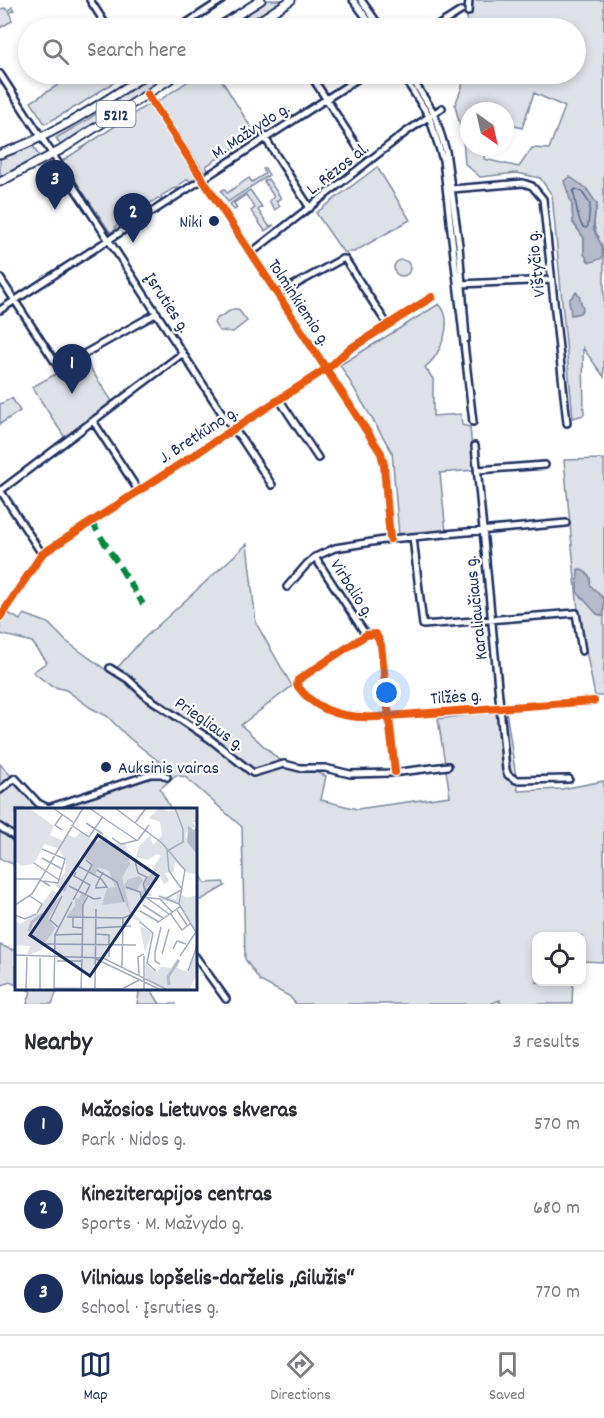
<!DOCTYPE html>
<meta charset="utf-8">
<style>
:root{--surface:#fff;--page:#f2f2f3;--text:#2b2b33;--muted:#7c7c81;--line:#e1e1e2;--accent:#1b2f5e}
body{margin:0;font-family:Dekko,sans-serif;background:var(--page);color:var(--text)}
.controls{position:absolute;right:18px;bottom:18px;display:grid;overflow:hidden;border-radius:12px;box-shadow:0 3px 9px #0003}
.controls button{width:54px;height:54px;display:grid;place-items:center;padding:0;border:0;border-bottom:2px solid var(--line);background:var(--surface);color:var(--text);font:30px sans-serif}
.compass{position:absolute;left:460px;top:102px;width:54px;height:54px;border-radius:50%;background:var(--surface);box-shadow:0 3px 9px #0003;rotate:146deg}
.you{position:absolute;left:387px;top:693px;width:21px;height:21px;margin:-15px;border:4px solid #fff;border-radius:50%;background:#1a73e8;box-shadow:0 0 0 9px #1a73e833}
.badge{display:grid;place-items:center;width:39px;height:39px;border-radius:50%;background:var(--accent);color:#fff;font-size:20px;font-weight:700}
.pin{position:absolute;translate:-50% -50px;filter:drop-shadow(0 2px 3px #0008)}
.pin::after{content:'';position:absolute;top:32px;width:21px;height:18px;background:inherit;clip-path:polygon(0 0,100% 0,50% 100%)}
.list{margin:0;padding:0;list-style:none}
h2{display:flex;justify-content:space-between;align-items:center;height:78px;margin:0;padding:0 24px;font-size:26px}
h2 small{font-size:20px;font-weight:400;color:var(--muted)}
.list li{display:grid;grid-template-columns:39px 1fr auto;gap:18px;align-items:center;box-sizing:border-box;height:84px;padding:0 24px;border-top:2px solid var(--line)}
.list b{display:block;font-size:22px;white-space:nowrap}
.list p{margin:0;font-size:20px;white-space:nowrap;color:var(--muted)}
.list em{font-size:20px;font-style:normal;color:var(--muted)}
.icon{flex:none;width:33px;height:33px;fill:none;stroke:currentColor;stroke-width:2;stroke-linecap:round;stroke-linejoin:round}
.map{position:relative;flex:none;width:604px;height:1004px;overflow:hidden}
.search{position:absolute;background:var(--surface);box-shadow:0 3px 9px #0003;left:18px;right:18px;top:18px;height:66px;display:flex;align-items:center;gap:15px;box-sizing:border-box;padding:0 21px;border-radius:33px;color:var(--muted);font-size:22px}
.sheet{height:330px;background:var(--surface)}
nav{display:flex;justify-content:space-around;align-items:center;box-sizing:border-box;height:84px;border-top:2px solid var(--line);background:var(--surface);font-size:16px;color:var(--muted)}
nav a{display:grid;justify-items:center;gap:3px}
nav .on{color:var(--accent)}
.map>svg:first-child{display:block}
.green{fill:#dee1e7;stroke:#7c88a2;stroke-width:1.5;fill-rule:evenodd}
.water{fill:#b5bbca;stroke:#77839f;stroke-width:1.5}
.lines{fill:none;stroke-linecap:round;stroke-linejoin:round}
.shore{stroke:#596789;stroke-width:1.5}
.minor-casing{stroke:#1b2f5e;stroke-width:10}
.major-casing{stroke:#1b2f5e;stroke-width:11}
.minor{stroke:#fff;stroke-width:5}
.major{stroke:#fff;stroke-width:7}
.quiet{stroke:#00873e;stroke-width:6;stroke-dasharray:12 6;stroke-linecap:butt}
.cycleway-casing{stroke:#fff;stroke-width:11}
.cycleway{stroke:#e8590c;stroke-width:8}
.poi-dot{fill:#1b2f5e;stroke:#fff;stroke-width:2}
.labels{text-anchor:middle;stroke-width:4.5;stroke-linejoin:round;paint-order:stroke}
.shield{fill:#fff;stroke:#5f6d8e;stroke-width:1.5}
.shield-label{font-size:16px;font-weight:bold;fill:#1b2f5e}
.street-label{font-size:18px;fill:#1b2f5e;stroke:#fff}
.poi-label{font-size:18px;fill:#1b2f5e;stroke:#fff;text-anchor:end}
.inset-river{fill:none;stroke:#b5bbca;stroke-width:3}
.inset-road{fill:none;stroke:#a4acbf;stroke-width:1.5}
.view{fill:#1b2f5e;fill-opacity:0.15;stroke:#1b2f5e;stroke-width:3}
.inset-edge{fill:none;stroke:#1b2f5e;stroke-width:3}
</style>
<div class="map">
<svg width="604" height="1004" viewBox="0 0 604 1004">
<rect width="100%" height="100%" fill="#fff"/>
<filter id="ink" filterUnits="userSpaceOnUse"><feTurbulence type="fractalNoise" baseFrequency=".0167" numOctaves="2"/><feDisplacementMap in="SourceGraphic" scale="12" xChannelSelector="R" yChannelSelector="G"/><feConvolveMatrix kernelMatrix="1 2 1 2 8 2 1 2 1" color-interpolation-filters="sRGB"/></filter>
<g filter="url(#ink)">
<path class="green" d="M267 0H282L241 28H223Z
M472 0H604V377L583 348 584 415 573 418 552 195 540 178 517 173 480 177 465 164 463 138 455 105 462 87 463 74H576V28H466L467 15 470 14ZM534 93 565 107 549 149 532 148 519 167 484 159 487 147H469V111H505V123L522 128ZM597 204C595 215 591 228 599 237L584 253V238L573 223 572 205Z
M12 7 14 10 10 13 12 21 0 28V9L5 8 9 11Z
M75 74H122V77L79 105 45 124 31 102Z
M154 74H172L61 146 56 138 87 120Z
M199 74H226L221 79 255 134 206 166 208 170 204 172 157 102Z
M150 103 196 174 195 179 190 182 188 179 178 186V190L174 188 161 196 162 201 158 198 146 206 147 211 143 209 130 217 131 221 127 219 115 227 117 230 110 232 62 161Z
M33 146 39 156 0 177V157Z
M377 167 410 220 354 252H343L316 213Z
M265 168 269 175 228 202 221 191 224 189 227 193 249 178 252 182 265 174 263 169Z
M268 179 281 198 276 201 280 206 275 210 269 201 274 197 264 181Z
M250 190 262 207 258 210 269 226 274 225 265 231 251 211 255 208 246 195 234 203 237 208 234 210 230 204Z
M394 268a8 8 0 1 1 16 0a8 8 0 1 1-16 0Z
M439 304C455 320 441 356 425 367L433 379V416L461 414 462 425 470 427 474 470 440 473 446 532 399 536 392 452 340 365Z
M233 309H238L247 321 233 332 219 331 214 323 216 319Z
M84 359 112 401 65 438 32 387 76 363 78 365Z
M12 398 20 411 0 424V404Z
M604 459V696H595L578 611 564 460Z
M247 544 256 623 292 686 241 725 278 759 326 776 321 800 357 809 450 796 438 719 506 710 518 791 562 789 604 781V962L582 961V936H536V982H573L572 1004H500V1000L490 1004H296L289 996 260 981 245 959 242 827 185 777 176 775 160 789 171 809H79L78 807 74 809H46L157 776 166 767 129 738 107 716 91 708 66 690 51 686 33 672 47 662 32 642 0 634V608L20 620 24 614 48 623 66 641 109 672 119 666 141 641Z
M0 764 42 809H16V865L0 859Z
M196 875 202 877 205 883 223 882 225 886 201 900 197 899Z
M0 945 13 950 16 947V985L10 982 0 986Z
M23 988H58L52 1004H27L31 991Z
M140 988H150L160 1004H177H137Z"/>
<path class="water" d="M570 177 586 188 597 204C596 212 592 223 594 230 598 242 604 242 602 258L592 262 588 261 584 253V238L573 222 572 205 564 181Z
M576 292 579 295 583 309 580 313 571 315 569 300Z
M578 569C587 572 592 575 590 585L604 599V616L597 614 577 592Z"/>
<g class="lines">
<path class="shore" d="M575 189 582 192 590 204 588 226 586 228 583 227C576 218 577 203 573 192Z"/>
<defs>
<path id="minor" d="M90 0 108 28
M353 0 374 28
M361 0 381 28
M468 12 469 0
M179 28 222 0
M434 28 461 11
M0 74 227 421 241 438 272 485
M310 74 362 154
M402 74 429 116 443 160 473 422
M409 74 434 113 446 151 459 245 466 339
M147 94 381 453 384 465 390 539
M260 130 310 208
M452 189 523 183 532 186 543 199 567 423
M251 253 406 132 442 108
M0 278 59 368 157 313
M460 284 551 280
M278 294 342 259H345L387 324
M0 310 365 74
M279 399 318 458
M93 421 138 490
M475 446 506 770 508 775 516 780 569 779
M478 470 545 465
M0 490 42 554
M0 491 183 353
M413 537 423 625 576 613 582 651
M315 557 366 635
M287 587 307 564 315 557 335 548 390 539 566 523
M0 617 42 554 332 365 348 350 432 297
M110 668 129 680 147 697 210 739 253 773 284 764 300 768H325L350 774 392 773 448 766
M395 772 381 645 376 634 366 635 298 680 297 685C318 716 355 720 389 716L594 701
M0 790 15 778 38 803 48 808 151 774H162L167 777
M0 827 16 838
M195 956 226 999"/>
<path id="major" d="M217 28 261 0
M248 28 291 0
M0 154C54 136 100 104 147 74
M0 182 61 150 178 74"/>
</defs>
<use href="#minor" class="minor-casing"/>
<use href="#major" class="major-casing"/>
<use href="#minor" class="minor"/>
<use href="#major" class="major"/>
<path class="quiet" d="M91 521 143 604"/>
<defs>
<path id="cycleway" d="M147 94 381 453 384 465 390 539
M0 617 42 554 332 365 348 350 432 297
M395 772 381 645 376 634 366 635 298 680 297 685C318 716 355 720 389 716L594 701"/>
</defs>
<use href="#cycleway" class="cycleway-casing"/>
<use href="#cycleway" class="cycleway"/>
</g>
</g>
<g class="poi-dot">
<circle cx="214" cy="221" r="6"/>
<circle cx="106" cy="767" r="6"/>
</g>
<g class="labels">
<rect class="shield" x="96.5" y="101" width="39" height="26" rx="4.5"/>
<g class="shield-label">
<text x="116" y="120">5212</text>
</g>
<g class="street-label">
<text transform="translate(250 130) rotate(-33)" y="6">M. Mažvydo g.</text>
<text transform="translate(337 168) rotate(-38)" y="6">L. Rėzos al.</text>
<text transform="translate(535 264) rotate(-96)" y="6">Vištyčio g.</text>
<text transform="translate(168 302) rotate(57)" y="6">Įsruties g.</text>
<text transform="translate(300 302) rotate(57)" y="6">Tolminkiemio g.</text>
<text transform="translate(198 434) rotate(-33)" y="6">J. Bretkūno g.</text>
<text transform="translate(353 588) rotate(57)" y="6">Virbalio g.</text>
<text transform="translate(475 608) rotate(-96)" y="6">Karaliaučiaus g.</text>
<text transform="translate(456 696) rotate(-4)" y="6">Tilžės g.</text>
<text transform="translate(210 723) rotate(35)" y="6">Priegliaus g.</text>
</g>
<g class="poi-label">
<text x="202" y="227">Niki</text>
<text x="118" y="773" text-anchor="start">Auksinis vairas</text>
</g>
</g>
<g transform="translate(15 808)">
<rect width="182" height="182" fill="#fff"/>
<path d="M0 0H14L39 18 35 27 48 33 52 26 60 30 65 24 82 34 92 27 93 35 111 36 115 56 107 69 109 78 113 71 125 68 128 72 122 82 128 83 129 72 140 63 138 59 146 48 142 46 133 52 121 49 124 38 135 27 138 37 147 27 145 14 134 10 144 0 153 3 181 0V14H177L181 19 173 21 170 28 181 45V66L173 65 160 54 159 64 150 65 154 73 149 76 141 63 139 67 143 72 131 79 137 88H132L127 97 125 84 110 81 115 102 126 112 125 118 137 125 130 144 124 113 117 110 110 94 87 97 92 80 100 79 94 63 84 59 80 67 73 63 77 54 65 48 50 84 40 77 50 64 51 53 43 40 29 36 19 56 7 58 1 54ZM37 82 42 85 41 93 46 88 33 111 40 120 25 143 12 147 15 138 0 137V112L5 116 20 107ZM162 84 172 90 182 87 180 122 163 95 146 92V87L161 92ZM67 85 71 88 66 109 52 108 60 98V89L63 91ZM181 138V168L175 181H145L130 169 131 148 132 158 142 164 146 159 156 160 162 151 165 152 162 160 173 164Z" fill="#dee1e7"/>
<path d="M173 18 179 22 181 19V45L172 34Z" fill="#b5bbca"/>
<path class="inset-river" d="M14 123 17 114 28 106M154 177 153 169 164 152"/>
<path class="inset-road" d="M38 0 58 14M74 0 121 32M100 0 147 35 170 62 164 96 182 126M47 7 40 17 47 22M71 15 88 26M120 15 131 0M56 17 74 29 87 10M97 30 106 36 123 32 134 17M27 41 50 51 43 75 29 73M152 42 154 63 166 80M154 42 168 34V21L160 0M27 50 47 61M120 53 123 65 132 69 128 76 132 87M19 55 44 72M63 58 85 70 87 72 92 79 81 80V78L88 64M82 62 102 74 109 94M61 64 59 68 75 77 70 87M0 71H24L35 78M54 78 79 91 86 90M111 79 125 84 126 89 145 91 157 104M15 88 27 96 22 105M144 88 164 96M132 90 154 106M150 91 166 82M58 92 77 57 71 52M0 97 17 86 68 0M128 97 148 110M162 102 172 117M125 103 144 114M155 105 167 122 176 115M0 107 10 111 21 106M52 109 108 110 118 106M58 110V119L67 120M125 114 138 125 132 155 141 163M142 115 166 98M43 119 35 112 47 88M81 120 116 118M81 126 94 127V149M39 127 67 126M30 136 121 137M158 141 162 133 171 136M147 146 154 121M0 147 88 150 151 181M165 148 181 124M67 149 68 97 73 88M81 151 144 181M42 153H66M145 156 140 153V144L146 119M107 158 108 110M173 163 182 138M124 167 123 149 129 146M39 180 108 181M11 181 12 149M25 181V150M39 181 40 127 57 94M66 181 67 151M80 181 81 101M107 181 124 172M129 181V148"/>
<path class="view" d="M83 27 143 68 75 168 15 127Z"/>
<rect width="182" height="182" class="inset-edge"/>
</g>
</svg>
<div class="controls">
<button><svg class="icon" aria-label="locate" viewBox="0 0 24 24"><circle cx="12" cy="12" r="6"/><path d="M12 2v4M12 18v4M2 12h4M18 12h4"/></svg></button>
</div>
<svg class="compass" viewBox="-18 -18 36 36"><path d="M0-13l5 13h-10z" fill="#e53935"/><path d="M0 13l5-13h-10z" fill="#7c7c81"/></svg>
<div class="you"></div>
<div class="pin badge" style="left:72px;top:394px">1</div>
<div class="pin badge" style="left:133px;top:243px">2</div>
<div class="pin badge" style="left:55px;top:210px">3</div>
<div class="search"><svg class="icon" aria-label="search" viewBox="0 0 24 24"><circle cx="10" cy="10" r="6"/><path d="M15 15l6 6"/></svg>Search here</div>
</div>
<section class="sheet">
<h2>Nearby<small>3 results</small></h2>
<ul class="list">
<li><span class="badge">1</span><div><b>Mažosios Lietuvos skveras</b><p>Park · Nidos g.</p></div><em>570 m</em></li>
<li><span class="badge">2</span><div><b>Kineziterapijos centras</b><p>Sports · M. Mažvydo g.</p></div><em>680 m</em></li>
<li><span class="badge">3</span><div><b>Vilniaus lopšelis-darželis „Gilužis“</b><p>School · Įsruties g.</p></div><em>770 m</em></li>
</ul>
</section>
<nav>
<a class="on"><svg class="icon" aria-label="map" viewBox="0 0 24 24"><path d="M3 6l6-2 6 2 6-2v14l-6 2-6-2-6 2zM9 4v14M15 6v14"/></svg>Map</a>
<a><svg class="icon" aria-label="directions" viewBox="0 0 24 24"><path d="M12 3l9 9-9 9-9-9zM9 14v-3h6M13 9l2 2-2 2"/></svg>Directions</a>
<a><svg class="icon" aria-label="saved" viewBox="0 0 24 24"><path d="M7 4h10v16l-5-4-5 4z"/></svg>Saved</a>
</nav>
